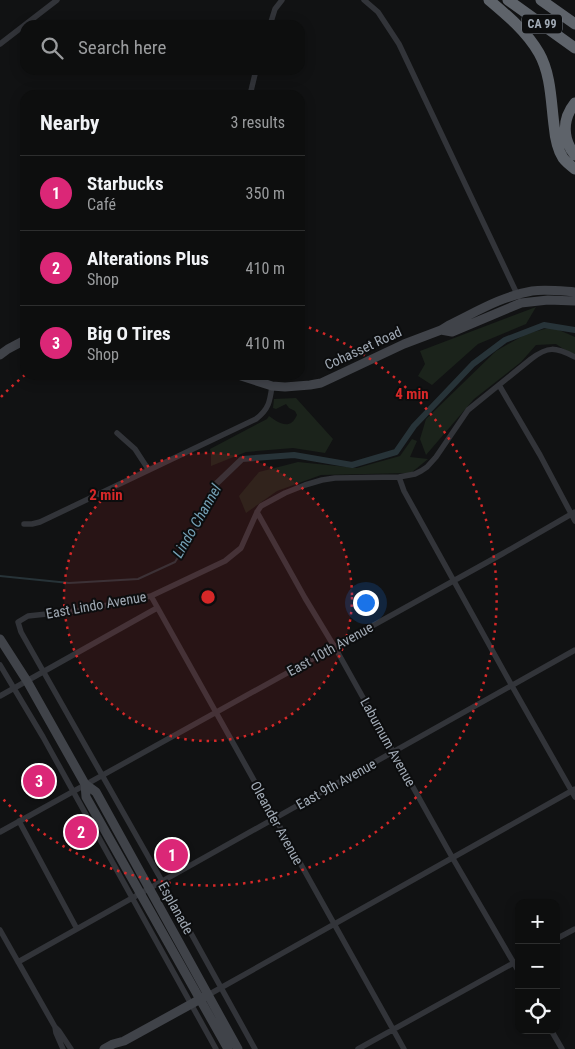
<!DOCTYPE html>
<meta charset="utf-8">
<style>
:root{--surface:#0d0e0e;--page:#161717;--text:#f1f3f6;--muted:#9a9c9e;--line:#2d2e2e;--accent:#db2777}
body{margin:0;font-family:"Roboto Condensed",sans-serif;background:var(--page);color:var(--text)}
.controls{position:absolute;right:15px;bottom:15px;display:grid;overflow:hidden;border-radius:10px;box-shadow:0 2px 12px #0003}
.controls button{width:45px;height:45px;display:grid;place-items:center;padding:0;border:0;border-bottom:1px solid var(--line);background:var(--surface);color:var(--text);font:25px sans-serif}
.you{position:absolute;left:365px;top:602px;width:18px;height:18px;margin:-12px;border:4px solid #fff;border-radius:50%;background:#1a73e8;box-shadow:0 0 0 8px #1a73e833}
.badge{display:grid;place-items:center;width:32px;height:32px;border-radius:50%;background:var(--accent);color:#fff;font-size:16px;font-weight:700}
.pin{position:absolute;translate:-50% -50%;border:2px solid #fff;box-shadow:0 1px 5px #0006}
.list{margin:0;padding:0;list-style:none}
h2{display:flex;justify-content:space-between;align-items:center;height:65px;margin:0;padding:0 20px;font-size:21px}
h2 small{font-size:16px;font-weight:400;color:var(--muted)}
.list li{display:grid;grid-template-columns:32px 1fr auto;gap:15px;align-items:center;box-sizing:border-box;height:75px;padding:0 20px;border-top:1px solid var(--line)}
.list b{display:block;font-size:19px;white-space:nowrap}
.list p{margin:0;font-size:16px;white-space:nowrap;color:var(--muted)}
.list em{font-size:16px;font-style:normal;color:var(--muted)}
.icon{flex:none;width:28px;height:28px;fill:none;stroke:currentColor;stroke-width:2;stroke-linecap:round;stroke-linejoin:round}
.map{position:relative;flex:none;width:575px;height:1049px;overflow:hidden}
.search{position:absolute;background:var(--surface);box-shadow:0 2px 12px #0003;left:20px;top:20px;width:285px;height:55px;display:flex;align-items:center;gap:12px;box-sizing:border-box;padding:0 18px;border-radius:15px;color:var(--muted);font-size:19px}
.panel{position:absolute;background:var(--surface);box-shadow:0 2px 12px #0003;left:20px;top:90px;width:285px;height:290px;border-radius:15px}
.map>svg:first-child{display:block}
.green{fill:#1b231b}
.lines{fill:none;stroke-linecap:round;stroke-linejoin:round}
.stream{stroke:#273338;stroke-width:2}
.canal{stroke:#273338;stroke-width:6}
.street{stroke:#323439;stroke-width:5.5}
.secondary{stroke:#404349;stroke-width:9}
.highway{stroke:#5e636a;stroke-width:11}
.ring{fill:none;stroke:#d62828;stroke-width:2.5;stroke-dasharray:2.5 5}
.labels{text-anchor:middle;stroke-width:4;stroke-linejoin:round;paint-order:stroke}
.shield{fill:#0c0d0e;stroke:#747b83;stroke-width:1}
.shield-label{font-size:12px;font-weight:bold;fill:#a1aab5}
.street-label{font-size:14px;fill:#a1aab5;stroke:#0c0d0e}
.water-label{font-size:15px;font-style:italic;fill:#74a0b5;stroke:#0c0d0e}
.centre{fill:#d62828;stroke:#0c0d0e;stroke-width:2.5}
.ring-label{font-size:15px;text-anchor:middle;font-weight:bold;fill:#d62828;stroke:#0c0d0e;stroke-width:4;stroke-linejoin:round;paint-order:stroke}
</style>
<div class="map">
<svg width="575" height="1049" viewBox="0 0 575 1049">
<rect width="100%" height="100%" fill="#111213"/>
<path class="green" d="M536 307 526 324 478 344 432 385 418 376 425 364 420 351Z
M552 327 575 337V354L568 352 556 344 536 345 521 362 474 399 426 455 420 439 426 419 496 351 526 334Z
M296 398 333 439 325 453 293 448 246 452 211 466V455L210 449 267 419 269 416C279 423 290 431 297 415L295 411 289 408 286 404 276 409 273 408 274 399Z
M412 439 417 441 410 457 428 459 411 473 321 475 277 491 246 513 239 496 259 472 298 462 357 468 400 456Z"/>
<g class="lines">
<path class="stream" d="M0 576 69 583 138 579 175 562 197 527"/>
<path class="canal" d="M197 527 215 485 242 459 294 455 352 465 396 452 414 426 473 364 505 340 544 325 575 330"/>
<path class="street" d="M364 0 378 12 399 44 518 296
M270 25 275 9 282 0
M0 44 57 0
M250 95 256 70
M499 385 540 455 575 521
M117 433 135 449 148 469
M399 477 404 491 512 686 575 797
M257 512 305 598 337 651 452 857 519 972
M24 524H32L40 522 256 419C269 409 270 401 272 386
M151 596 404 1049
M0 665 43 737 216 1049
M0 696 157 608
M19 821 77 929
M0 832 502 554 575 512
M0 930 55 1027 56 1033 63 1049
M556 939 575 929
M18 962 575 650
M208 995 575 789
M55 1027 59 1031 71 1049
M551 1030 562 1049
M255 1049 162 881 21 632 18 622 28 616 84 610 151 596 225 561 241 548 257 512 261 506 285 493 305 485 322 480 335 478 399 477 415 474 421 471 427 467 436 457 468 410 531 359C548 346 555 347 575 357
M358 1049 519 960"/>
<path class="secondary" d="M441 330 452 332 521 303 548 300 575 301
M0 355 8 349 25 340
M238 375 272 386 285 387 310 385 321 383 336 376 404 344 441 330 449 325C476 312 502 296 532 291 546 289 561 291 575 292
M0 639 27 681 85 784 96 792 238 1049
M85 784 86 797 228 1049
M104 1049 113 1044 124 1041 204 997"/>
<path class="highway" d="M489 0C508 16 527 32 539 53 551 74 551 102 554 125 555 136 557 149 563 158 566 162 571 166 575 169
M508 0 575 48
M541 0 575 24
M575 103C562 119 562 139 575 155"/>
</g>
<circle cx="208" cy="597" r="144" fill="#d62828" fill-opacity=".12"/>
<g class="ring">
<circle cx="208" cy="597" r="144"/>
<path d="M1 397A288 288 0 0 1 25 375M302 325A288 288 0 1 1 1 797"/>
</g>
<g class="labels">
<rect class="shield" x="522" y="14.5" width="40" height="19" rx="4"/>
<g class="shield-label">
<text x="542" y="28">CA 99</text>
</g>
<g class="street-label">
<text transform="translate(363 348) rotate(-25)" y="5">Cohasset Road</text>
<text transform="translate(96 605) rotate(-10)" y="5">East Lindo Avenue</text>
<text transform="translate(330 649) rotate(-29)" y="5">East 10th Avenue</text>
<text transform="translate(388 742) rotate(61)" y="5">Laburnum Avenue</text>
<text transform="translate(336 784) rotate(-29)" y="5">East 9th Avenue</text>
<text transform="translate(277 823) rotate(61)" y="5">Oleander Avenue</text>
<text transform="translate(176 908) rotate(61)" y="5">Esplanade</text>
</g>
<g class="water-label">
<text transform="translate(197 521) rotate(-60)" y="5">Lindo Channel</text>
</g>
</g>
<circle cx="208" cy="597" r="8" class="centre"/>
<g class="ring-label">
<text x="412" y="399">4 min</text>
<text x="106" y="500">2 min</text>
</g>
</svg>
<div class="controls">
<button>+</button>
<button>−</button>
<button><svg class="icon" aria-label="locate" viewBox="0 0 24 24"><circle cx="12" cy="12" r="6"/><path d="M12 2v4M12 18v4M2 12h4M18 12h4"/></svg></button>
</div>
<div class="you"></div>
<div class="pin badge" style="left:172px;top:855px">1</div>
<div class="pin badge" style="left:81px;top:832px">2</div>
<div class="pin badge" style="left:39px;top:781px">3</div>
<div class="search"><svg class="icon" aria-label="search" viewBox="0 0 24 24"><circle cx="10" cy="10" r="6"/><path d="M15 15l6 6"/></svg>Search here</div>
<section class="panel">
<h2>Nearby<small>3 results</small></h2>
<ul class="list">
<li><span class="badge">1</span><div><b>Starbucks</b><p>Café</p></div><em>350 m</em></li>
<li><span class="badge">2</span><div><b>Alterations Plus</b><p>Shop</p></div><em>410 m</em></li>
<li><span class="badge">3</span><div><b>Big O Tires</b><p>Shop</p></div><em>410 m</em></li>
</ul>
</section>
</div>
